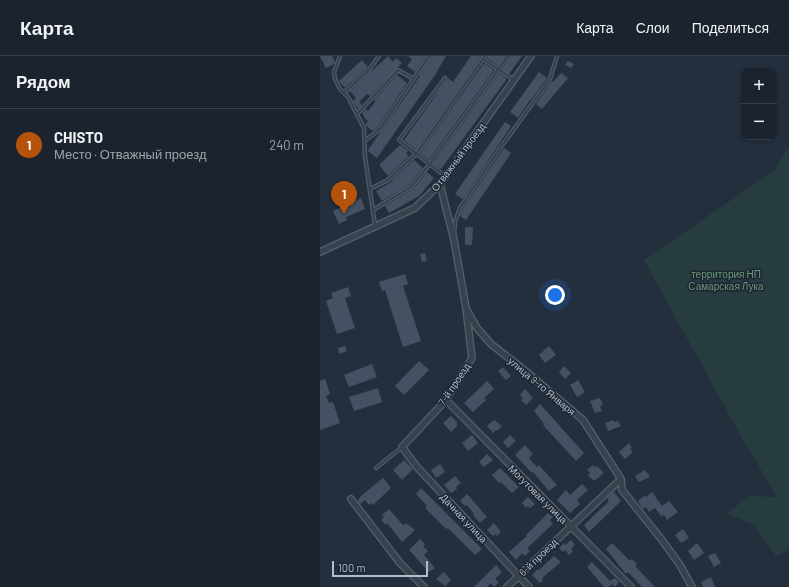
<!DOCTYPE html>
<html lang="ru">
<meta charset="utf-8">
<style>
:root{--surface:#1b232e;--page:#282f3a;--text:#f1f3f6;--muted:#a0a4aa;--line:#39404a;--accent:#b45309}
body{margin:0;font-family:Barlow,sans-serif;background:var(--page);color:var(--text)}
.controls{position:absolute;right:12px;top:12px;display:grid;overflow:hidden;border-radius:8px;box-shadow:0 2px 6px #0003}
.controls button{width:36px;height:36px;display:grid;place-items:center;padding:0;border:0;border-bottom:1px solid var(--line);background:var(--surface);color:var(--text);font:20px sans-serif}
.scale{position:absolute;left:12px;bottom:10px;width:96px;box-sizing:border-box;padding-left:4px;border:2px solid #b4bcc9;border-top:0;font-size:11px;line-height:14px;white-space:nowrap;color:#b4bcc9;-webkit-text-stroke:3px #1d2633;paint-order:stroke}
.you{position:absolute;left:235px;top:239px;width:14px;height:14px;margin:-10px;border:3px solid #fff;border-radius:50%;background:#1a73e8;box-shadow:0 0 0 6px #1a73e833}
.badge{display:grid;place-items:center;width:26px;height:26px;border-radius:50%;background:var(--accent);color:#fff;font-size:13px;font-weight:700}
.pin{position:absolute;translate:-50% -33px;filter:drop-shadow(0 1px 2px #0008)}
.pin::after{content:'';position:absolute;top:21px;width:14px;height:12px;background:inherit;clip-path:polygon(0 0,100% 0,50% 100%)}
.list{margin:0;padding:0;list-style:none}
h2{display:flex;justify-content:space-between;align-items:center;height:52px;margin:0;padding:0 16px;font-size:17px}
h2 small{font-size:13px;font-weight:400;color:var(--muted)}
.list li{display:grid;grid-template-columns:26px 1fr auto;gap:12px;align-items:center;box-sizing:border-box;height:72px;padding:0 16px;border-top:1px solid var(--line)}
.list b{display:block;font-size:15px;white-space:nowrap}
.list p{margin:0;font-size:13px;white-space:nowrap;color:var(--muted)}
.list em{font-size:13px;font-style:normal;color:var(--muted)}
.map{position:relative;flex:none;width:469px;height:531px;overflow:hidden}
header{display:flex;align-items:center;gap:24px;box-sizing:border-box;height:56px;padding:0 20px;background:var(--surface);border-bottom:1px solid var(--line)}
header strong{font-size:19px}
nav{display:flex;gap:22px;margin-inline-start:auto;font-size:14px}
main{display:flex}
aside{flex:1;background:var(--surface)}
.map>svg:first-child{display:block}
.green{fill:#263c3f}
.building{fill:#455162}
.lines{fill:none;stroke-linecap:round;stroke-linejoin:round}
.lane-casing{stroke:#565f6c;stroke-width:4.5}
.street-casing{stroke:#565f6c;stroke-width:8}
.lane{stroke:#38414e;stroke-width:2.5}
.street{stroke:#38414e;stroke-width:5.5}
.labels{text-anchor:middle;stroke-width:3;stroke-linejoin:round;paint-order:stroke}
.street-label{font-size:10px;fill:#b4bcc9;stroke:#1d2633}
.park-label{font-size:10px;fill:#6b9a76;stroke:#1d2633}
</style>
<header>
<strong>Карта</strong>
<nav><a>Карта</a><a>Слои</a><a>Поделиться</a></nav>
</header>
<main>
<aside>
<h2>Рядом<small></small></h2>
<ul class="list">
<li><span class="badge">1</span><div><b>CHISTO</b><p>Место · Отважный проезд</p></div><em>240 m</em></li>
</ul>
</aside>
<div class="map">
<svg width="469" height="531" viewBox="0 0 469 531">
<rect width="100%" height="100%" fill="#242f3e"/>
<path class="green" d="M469 89V494L456 500 435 470 407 457 430 440 457 441 422 382 324 204 455 114Z"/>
<path class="building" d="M0 0H12L15 6 14 8 6 12Z
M68 0 73 6 76 2 82 7 50 40 47 38 39 46 42 49 38 53 33 45 36 42 30 35Z
M88 0H106L95 16 87 10 92 3Z
M112 0H126L115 19 57 102 48 95V94L100 20 99 19Z
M151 0H162L96 94 84 84 128 22 133 26Z
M168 0H185L178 10 167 2Z
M191 0H202L189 18 182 13Z
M42 4 48 11 25 32 19 25Z
M248 5 254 8 251 12 245 9Z
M164 7 174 14 109 104 100 97Z
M219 16 227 22 211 44H210L198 62 190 56Z
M179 17 186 22V24L121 113 113 108Z
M241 17 248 22 222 53 216 48 232 25 233 26Z
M77 19 87 27 57 72 53 75 45 69 48 65 43 60 44 59 42 57 46 53 48 55 55 46 54 44Z
M185 66 191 70 143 143 135 138Z
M80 89 88 95 86 97 89 100 68 120 60 110V108Z
M184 92 191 97 146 164 140 160 142 154Z
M94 104 103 112 90 128 62 145 56 135 73 125 72 124Z
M107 116 114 122 99 140 69 157 65 150 94 132Z
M41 142 45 153 26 161 27 164 19 168 13 155Z
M145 171H153L152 189H145Z
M105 197 107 205 102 206 100 198Z
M85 218 88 228 83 230 101 285 83 291 65 234 62 235 59 226Z
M28 231 31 240 25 242 35 272 17 278 6 245 13 242 11 237Z
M25 290 27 295 19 298 18 292Z
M229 290 236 299 225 307 219 299Z
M99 305 109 314 84 339 75 330Z
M52 308 57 321 29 331 24 319Z
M244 310 251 317 245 323 239 316Z
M183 311 191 320 186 324 178 315Z
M5 323 10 338 6 340 9 347 13 346 20 367 0 374V325Z
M258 324 265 336 257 341 250 329Z
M167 325 174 333 164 342 166 344 153 356 144 347Z
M58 332 62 346 34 355 29 341Z
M205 333 213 342 206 349 201 344 203 342 200 339Z
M280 342 283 349 280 350 282 355 275 357 270 345Z
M220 348 264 397 256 405 223 369 224 368 214 355Z
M131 360 138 367 136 368 138 369 131 376 123 367Z
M174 364 182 370 177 375 176 374 173 377 167 370Z
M293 364 294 366 298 365 301 370 288 375 285 367Z
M152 379 158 387 148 395 142 387Z
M190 379 196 385 188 392 183 386Z
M309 387 312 392 310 393 313 396 305 403 299 396Z
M205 389 213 398 209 402 217 411 219 409 237 429 229 435 213 416 212 417 195 399Z
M167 398 173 404 164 411 159 406Z
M84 404 93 413 82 424 73 414Z
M120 408 125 416 116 422 111 414Z
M273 409 275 411 277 410 284 417 274 425 268 419 270 417 267 414Z
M180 412 199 431 192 437 181 426 179 427 172 419Z
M325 414 330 421 319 426 315 420Z
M135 420 141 427 136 431 137 433 131 437 124 429Z
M63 422 71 432 53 449 51 447 49 449 45 444 40 448 38 445 41 440Z
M262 428 268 434 257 444 260 448 250 457 237 444 246 434 250 439Z
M101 432 162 493 155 499 128 472 126 473 105 452 107 450 96 438Z
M294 436 301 445 269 476 264 469 289 445 287 442Z
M332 436 342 450 349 445 358 456 347 464 344 459 341 460 335 452 329 456 326 451 323 453 318 445 325 439 326 441Z
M147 438 167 461 160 467 153 459 154 458 147 449 145 450 140 445Z
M208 441 215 448 210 452 208 450 206 452 202 447Z
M69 453 82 468 84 469 86 467 95 474 82 486 67 467 66 469 61 464 64 461 62 459Z
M228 457 233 461 230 464 233 468 207 492 210 495 205 500 202 497 196 504 189 496 207 480 206 479Z
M174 467 181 476 177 480 176 478 173 480 167 474Z
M363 473 369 482 361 487 355 479Z
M100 483 105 488 103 490 108 495 104 499 115 512 109 516 89 494Z
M251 484 255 489 251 493 253 495 249 499 245 494 243 496 239 492 244 487 245 489Z
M292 487 310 505 312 503 317 508 315 510 335 531H322L308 516 306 518 286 493Z
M377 487 384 497 374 504 368 495Z
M395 497 401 507 394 511 388 500Z
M234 500 241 506 222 522 223 524 220 527 212 519 218 513 219 514Z
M272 506 290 525 295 522 299 526 295 531 292 528 288 531H284L267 511Z
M176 509 182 516 175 523 179 526 174 531 171 527 167 531H154Z
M124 516 131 524 125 530 116 523Z
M391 521 395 531H383L381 526Z"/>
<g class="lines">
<defs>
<path id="lane" d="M20 0 14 16 15 23 20 33 28 41 44 72 45 101 55 169
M163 3 194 24
M24 37 49 14 59 0
M37 58 78 14 94 23
M46 84 59 74 109 0
M125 120 79 84 125 22
M50 133 68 124 96 98 165 0
M53 154 92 130 109 109 188 0
M134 179 135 166 140 152 181 91 230 23 237 0
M56 412 82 391"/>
<path id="street" d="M120 128 134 184 146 252 152 302 126 344 82 391 97 411 209 531
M0 196 95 152 120 128 211 0
M147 254 157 272 171 288 208 317 263 364 301 423 302 434 342 484 360 509 372 531
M126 344 311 531
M31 443 80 507 104 531
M187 531 301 423"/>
</defs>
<use href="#lane" class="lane-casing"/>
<use href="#street" class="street-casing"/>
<use href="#lane" class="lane"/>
<use href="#street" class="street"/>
</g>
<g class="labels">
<g class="street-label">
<text transform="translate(138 101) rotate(-53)" y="4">Отважный проезд</text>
<text transform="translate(134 328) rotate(-56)" y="4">7-й проезд</text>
<text transform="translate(222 330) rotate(40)" y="4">улица 9-го Января</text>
<text transform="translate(218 438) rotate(45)" y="4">Могутовая улица</text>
<text transform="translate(144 462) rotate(47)" y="4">Дачная улица</text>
<text transform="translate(218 501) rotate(-44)" y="4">6-й проезд</text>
</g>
<g class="park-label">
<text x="406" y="222">территория НП<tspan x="406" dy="12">Самарская Лука</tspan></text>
</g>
</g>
</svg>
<div class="controls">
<button>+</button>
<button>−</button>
</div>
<div class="scale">100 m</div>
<div class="you"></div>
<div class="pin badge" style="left:24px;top:158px">1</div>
</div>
</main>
